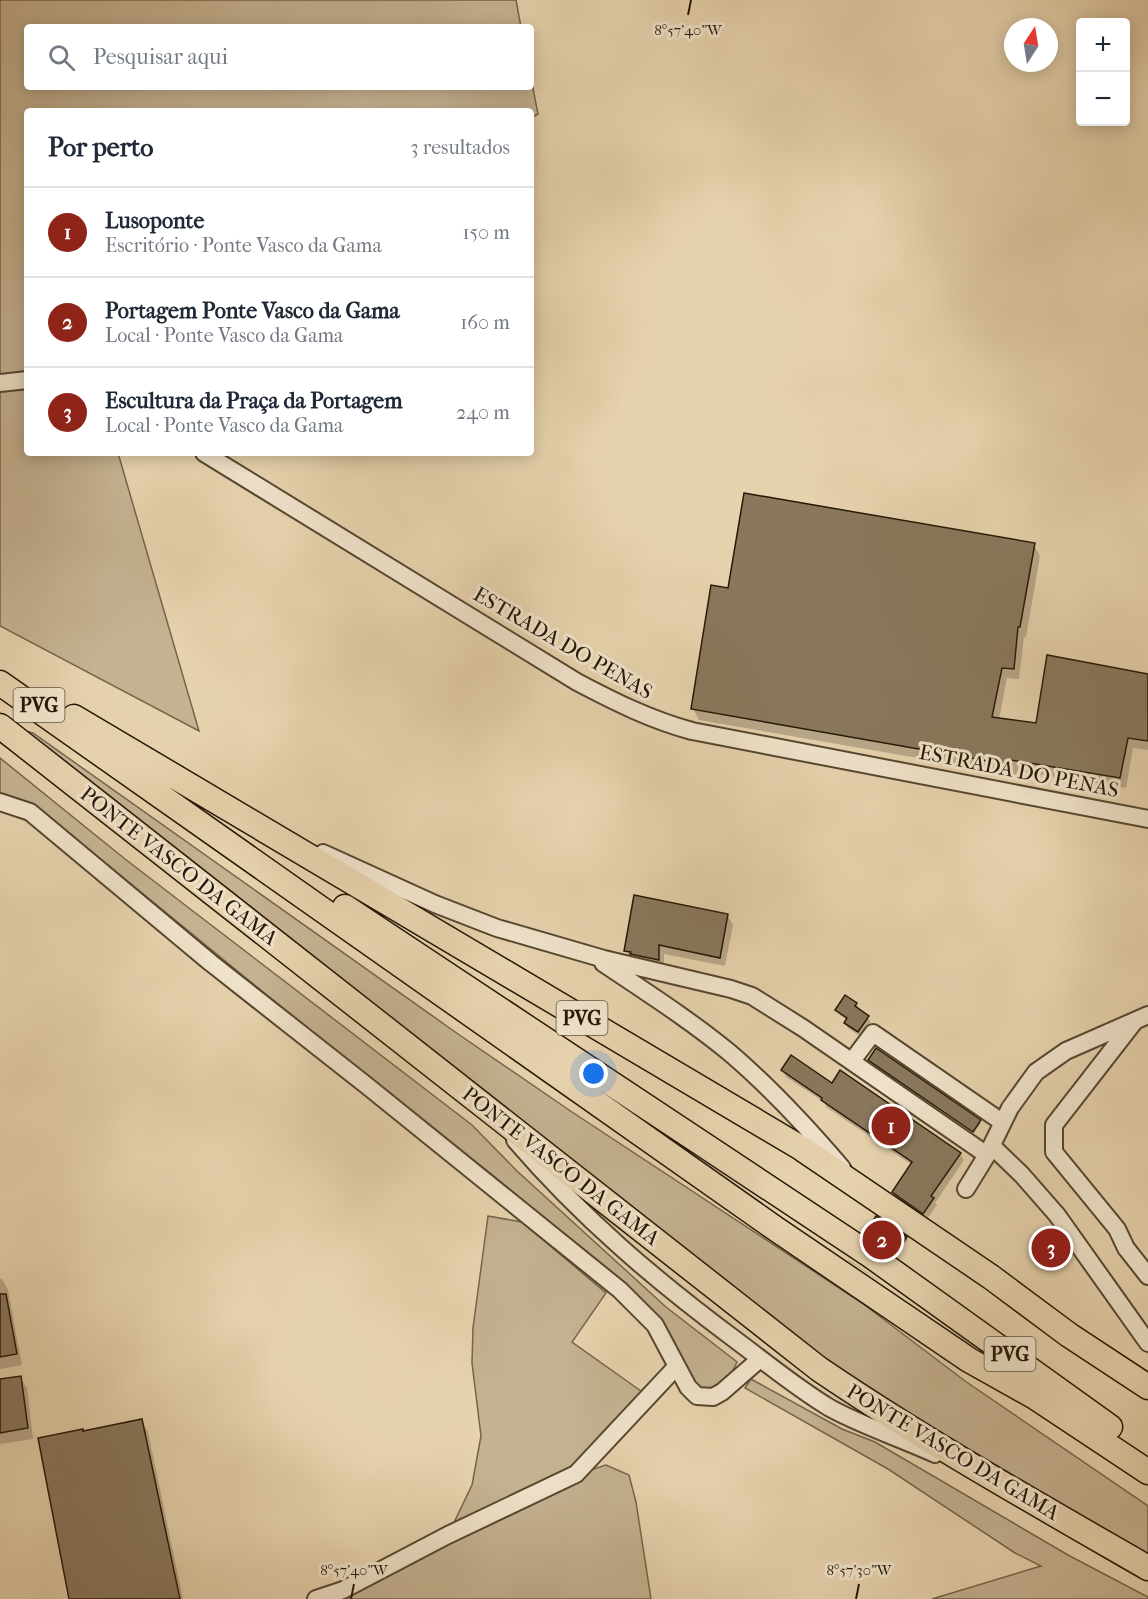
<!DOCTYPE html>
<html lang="pt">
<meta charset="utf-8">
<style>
:root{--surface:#fff;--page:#f2f2f3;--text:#1f2937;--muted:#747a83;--line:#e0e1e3;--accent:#8f2418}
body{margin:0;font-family:"IM FELL French Canon",serif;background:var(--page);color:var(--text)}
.controls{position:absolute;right:18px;top:18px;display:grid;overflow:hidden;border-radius:6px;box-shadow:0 3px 15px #0003}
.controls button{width:54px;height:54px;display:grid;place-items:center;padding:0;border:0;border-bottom:2px solid var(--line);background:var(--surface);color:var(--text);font:30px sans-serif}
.compass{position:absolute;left:1004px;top:18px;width:54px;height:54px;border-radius:50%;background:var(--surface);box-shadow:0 3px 15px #0003;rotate:12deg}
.you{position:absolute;left:594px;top:1074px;width:21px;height:21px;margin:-15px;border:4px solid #fff;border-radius:50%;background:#1a73e8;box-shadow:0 0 0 9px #1a73e833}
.badge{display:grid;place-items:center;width:39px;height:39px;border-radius:50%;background:var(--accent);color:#fff;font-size:20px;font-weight:700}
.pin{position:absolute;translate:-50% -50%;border:3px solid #fff;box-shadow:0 2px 6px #0006}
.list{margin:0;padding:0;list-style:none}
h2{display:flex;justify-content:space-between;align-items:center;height:78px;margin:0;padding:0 24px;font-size:26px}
h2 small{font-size:20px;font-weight:400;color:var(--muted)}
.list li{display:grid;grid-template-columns:39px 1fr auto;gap:18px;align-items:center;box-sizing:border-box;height:90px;padding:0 24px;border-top:2px solid var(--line)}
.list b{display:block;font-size:22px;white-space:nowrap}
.list p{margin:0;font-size:20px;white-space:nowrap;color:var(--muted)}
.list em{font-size:20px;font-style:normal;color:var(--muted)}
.icon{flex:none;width:33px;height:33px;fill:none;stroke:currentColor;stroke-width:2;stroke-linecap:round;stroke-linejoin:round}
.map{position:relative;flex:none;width:1148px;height:1599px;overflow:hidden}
.search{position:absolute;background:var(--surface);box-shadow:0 3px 15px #0003;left:24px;top:24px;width:510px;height:66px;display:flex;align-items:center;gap:15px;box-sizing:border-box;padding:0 21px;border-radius:6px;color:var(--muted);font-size:22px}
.panel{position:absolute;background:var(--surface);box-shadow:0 3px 15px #0003;left:24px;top:108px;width:510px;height:348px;border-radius:6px}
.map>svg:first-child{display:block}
.green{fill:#c5b291;stroke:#75644c;stroke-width:1.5}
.shadow{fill:#0003}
.building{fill:#89785d;stroke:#251706;stroke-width:1.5}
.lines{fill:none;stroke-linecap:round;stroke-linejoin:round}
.minor-casing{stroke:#554630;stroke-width:20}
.highway-casing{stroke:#251706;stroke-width:27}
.minor{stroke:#efe2ca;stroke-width:16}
.highway{stroke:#e6d2ad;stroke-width:24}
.ticks{fill:none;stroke:#251706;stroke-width:2}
.labels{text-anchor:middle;stroke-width:6;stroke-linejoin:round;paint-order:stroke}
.shield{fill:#efe2ca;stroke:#625441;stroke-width:1.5}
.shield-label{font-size:20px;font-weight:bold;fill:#251706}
.street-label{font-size:21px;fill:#251706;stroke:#efe2ca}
.ticks-label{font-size:15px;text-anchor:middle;fill:#251706;stroke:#efe2ca;stroke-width:6;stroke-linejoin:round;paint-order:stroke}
</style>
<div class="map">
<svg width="1148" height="1599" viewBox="0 0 1148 1599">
<rect width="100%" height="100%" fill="#e6d2ad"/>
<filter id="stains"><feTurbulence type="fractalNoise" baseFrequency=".00333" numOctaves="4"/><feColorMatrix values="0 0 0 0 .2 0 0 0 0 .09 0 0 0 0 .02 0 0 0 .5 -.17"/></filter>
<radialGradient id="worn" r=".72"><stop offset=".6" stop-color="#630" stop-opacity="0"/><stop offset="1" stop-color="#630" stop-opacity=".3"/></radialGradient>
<path class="green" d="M0 0H516L521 27H27V87H531V78L538 114 531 118V111H27V373L0 374Z
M2 389 27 390V453H118L199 731 0 626V390Z
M22 730 33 733 458 1034 572 1112 862 1303 965 1381 1148 1506V1558L880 1401 716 1283Z
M0 758 125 859 472 1125 517 1171 666 1307 737 1362 730 1376 719 1390H700L659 1323 274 1001 50 818 0 794Z
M488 1216 522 1222 606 1293 572 1342 648 1396 578 1474 606 1465 629 1475 636 1502 651 1599H316L448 1535 472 1485 481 1436 472 1363 473 1328Z
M751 1379 842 1429 875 1442 1068 1555 1148 1597V1599H932L1041 1566 1015 1553 888 1469 745 1388Z"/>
<path class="shadow" d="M1034 545 1040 556 1026 637H1024L1019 679 1007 678 999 720 1037 725 1148 675V750L1133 748 1126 788 1017 771 1016 775 699 720 693 709 729 590Z
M728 916 733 925 725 966 664 954V969L631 960 626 950Z
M856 1004 871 1022 861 1037 848 1028 845 1023 847 1020 840 1015 837 1010Z
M869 1060 980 1121 981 1123 974 1133Z
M783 1070 833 1085 960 1154 964 1160 935 1203 937 1205 927 1219 897 1199 893 1192 912 1165 826 1107 824 1102 786 1077Z
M866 1236 906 1238 907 1240 896 1256Z
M848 1259 878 1280 879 1281 849 1261Z
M0 1279H2L8 1290 22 1365 0 1369Z
M20 1377 27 1388 33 1439 0 1444V1381Z
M142 1421 148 1432 183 1599H70L83 1433Z"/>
<path class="building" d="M744 493 1035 543 1020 627H1018L1014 669 1002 668 992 717 1036 723 1047 655 1148 674V741L1128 738 1120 778 1011 760 1010 765 691 709 711 585 728 588Z
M634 895 728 914 720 958 659 945V960L630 954 631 952 624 951Z
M845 995 857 1003 855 1006 869 1016 858 1032 844 1023 847 1018 835 1010Z
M876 1048 981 1120 973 1132 868 1060Z
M791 1055 832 1083 840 1070 961 1153 931 1196 934 1198 923 1214 892 1192 912 1162 821 1100 822 1098 781 1070Z
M876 1216 907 1237 895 1255 864 1234Z
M0 1294H6L17 1354 0 1357Z
M21 1376 28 1428 0 1433V1379Z
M142 1419 180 1599H69L38 1438 83 1429V1431Z"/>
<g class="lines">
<defs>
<path id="minor" d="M0 383 27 380
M204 453 577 682C615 702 651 720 692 731L1148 819
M0 802 30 812 211 963 366 1085 620 1290 655 1325 688 1387 697 1396 713 1397 722 1392 760 1359
M323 853 435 904 497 928 604 959 731 989 752 996 803 1028 987 1155
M603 963C646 992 690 1020 730 1053 771 1088 807 1127 842 1168
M1134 1022 1054 1125V1152L1117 1229 1126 1248 1148 1276
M852 1061 873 1033 1002 1122
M515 1140C582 1218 655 1280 737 1341 768 1364 798 1389 830 1408 863 1426 900 1438 935 1454
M992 1146 1022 1175 1057 1215 1148 1343
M966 1189 987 1155 1010 1108 1036 1072 1066 1051 1148 1015
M316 1599 343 1590 448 1535 576 1474 677 1366"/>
<path id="highway" d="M0 683 776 1229 969 1360 1035 1397 1148 1472
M74 717 801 1148 991 1277 1069 1335 1148 1387
M0 726 819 1369C925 1441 1037 1504 1148 1568
M345 907 870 1255 1110 1427"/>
</defs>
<use href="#minor" class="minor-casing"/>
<use href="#highway" class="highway-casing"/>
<use href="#minor" class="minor"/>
<use href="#highway" class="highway"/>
</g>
<path class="ticks" d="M688 15 691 0M351 1599 354 1584M856 1599 859 1584"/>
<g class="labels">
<g class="shield">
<rect x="13.5" y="688" width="51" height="34" rx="4.5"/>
<rect x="556.5" y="1001" width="51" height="34" rx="4.5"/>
<rect x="984.5" y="1337" width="51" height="34" rx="4.5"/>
</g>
<g class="shield-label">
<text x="39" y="712">PVG</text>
<text x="582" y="1025">PVG</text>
<text x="1010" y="1361">PVG</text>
</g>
<g class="street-label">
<text transform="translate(563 643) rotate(30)" y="7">ESTRADA DO PENAS</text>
<text transform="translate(1019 771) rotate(11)" y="7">ESTRADA DO PENAS</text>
<text transform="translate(179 866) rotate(38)" y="7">PONTE VASCO DA GAMA</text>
<text transform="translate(561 1166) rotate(38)" y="7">PONTE VASCO DA GAMA</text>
<text transform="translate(953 1452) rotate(31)" y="7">PONTE VASCO DA GAMA</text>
</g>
</g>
<g class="ticks-label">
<text x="688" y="35">8°57'40"W</text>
<text x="354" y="1575">8°57'40"W</text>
<text x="859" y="1575">8°57'30"W</text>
</g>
<rect width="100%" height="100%" filter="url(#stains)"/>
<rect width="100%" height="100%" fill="url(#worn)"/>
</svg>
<div class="controls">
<button>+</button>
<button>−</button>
</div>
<svg class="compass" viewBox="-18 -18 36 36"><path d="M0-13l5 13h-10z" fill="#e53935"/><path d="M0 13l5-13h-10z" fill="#747a83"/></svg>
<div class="you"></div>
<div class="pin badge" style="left:891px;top:1126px">1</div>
<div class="pin badge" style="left:882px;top:1240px">2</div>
<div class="pin badge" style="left:1051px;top:1248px">3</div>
<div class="search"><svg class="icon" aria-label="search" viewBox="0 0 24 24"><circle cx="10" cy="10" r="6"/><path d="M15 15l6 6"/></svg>Pesquisar aqui</div>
<section class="panel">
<h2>Por perto<small>3 resultados</small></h2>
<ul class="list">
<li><span class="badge">1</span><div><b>Lusoponte</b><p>Escritório · Ponte Vasco da Gama</p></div><em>150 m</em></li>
<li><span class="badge">2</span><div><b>Portagem Ponte Vasco da Gama</b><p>Local · Ponte Vasco da Gama</p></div><em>160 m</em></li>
<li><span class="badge">3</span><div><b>Escultura da Praça da Portagem</b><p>Local · Ponte Vasco da Gama</p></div><em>240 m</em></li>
</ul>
</section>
</div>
